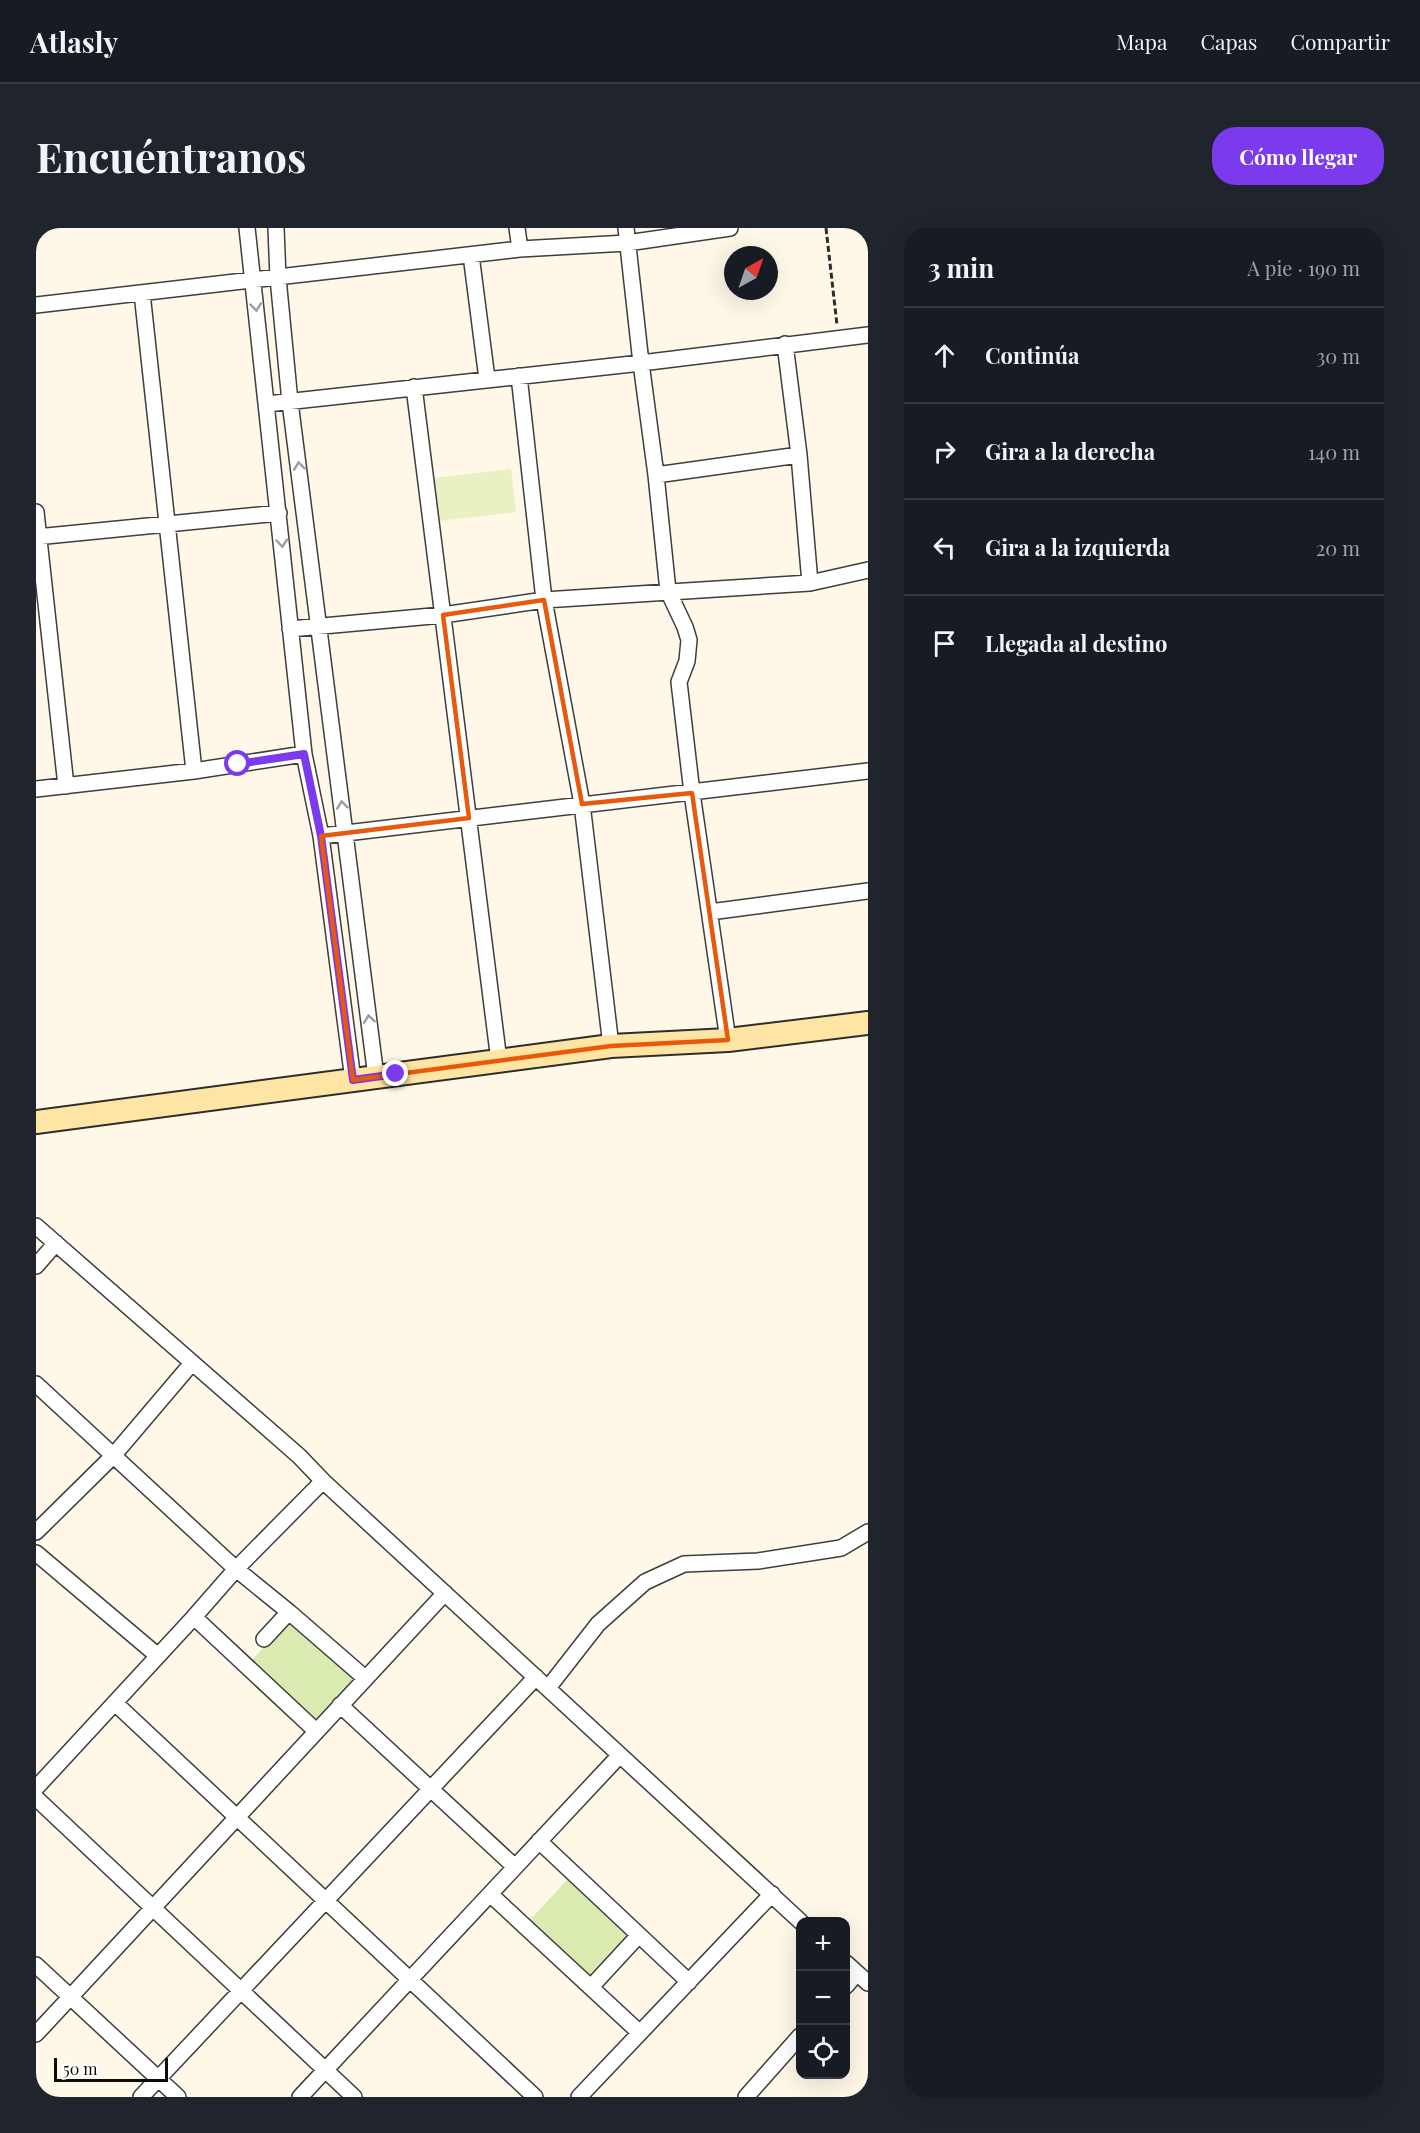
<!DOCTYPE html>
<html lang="es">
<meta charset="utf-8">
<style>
:root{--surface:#171b24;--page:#20242c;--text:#f1f3f6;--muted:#9ea1a6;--line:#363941;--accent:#7c3aed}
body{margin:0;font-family:"Playfair Display",serif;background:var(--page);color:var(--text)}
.controls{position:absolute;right:18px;bottom:18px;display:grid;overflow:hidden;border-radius:12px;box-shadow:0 6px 24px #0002}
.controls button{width:54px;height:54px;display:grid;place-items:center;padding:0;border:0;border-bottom:2px solid var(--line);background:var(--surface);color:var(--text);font:30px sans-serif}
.compass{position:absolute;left:688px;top:18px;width:54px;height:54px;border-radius:50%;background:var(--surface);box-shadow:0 6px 24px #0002;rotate:40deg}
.scale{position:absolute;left:18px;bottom:15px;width:114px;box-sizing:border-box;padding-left:6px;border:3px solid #0b0b0b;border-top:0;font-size:16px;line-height:21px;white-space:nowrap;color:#0b0b0b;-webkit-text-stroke:4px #fff;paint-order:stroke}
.stop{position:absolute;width:18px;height:18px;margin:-14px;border:4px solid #7c3aed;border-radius:50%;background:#fff}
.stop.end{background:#7c3aed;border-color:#fff;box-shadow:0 2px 6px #0008}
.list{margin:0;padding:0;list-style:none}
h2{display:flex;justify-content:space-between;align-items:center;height:78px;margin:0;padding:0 24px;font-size:26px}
h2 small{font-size:20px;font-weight:400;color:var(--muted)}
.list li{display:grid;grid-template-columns:39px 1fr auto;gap:18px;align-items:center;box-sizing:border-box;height:96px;padding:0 24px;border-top:2px solid var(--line)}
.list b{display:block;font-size:22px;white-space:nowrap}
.list em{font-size:20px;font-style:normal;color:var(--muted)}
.icon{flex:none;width:33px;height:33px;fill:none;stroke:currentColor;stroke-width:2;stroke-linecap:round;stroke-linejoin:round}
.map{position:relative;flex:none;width:832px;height:1869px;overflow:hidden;border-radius:24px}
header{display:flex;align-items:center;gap:36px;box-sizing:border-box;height:84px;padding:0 30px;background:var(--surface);border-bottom:2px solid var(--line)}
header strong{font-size:28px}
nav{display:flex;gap:33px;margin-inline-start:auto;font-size:21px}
.intro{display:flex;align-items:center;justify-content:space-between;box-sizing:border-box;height:144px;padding:0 36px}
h1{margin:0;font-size:42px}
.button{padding:15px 27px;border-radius:24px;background:var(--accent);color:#fff;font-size:21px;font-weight:700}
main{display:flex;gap:36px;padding:0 36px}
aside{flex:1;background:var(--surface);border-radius:24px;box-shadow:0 6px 24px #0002}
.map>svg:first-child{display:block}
.green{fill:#d9ebb1}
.pitch{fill:#e9f1c3}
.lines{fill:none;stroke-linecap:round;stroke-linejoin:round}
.street-casing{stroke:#3e3e3e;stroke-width:18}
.secondary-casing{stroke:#2d2d2d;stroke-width:26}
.path{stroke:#2d2d2d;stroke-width:3;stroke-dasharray:6 3;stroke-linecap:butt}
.street{stroke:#fff;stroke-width:15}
.secondary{stroke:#ffe5a3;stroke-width:22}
.oneway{stroke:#9d9d9d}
.route{stroke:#7c3aed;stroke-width:8}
.marked{fill:none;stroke:#e8590c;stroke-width:4.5;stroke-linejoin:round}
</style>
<header>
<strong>Atlasly</strong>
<nav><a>Mapa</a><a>Capas</a><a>Compartir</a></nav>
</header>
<div class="intro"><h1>Encuéntranos</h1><a class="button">Cómo llegar</a></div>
<main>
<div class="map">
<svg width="832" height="1869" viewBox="0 0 832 1869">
<rect width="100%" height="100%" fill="#fff7e8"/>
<path class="green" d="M254 1391 319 1453 283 1494 216 1432Z
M532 1651 595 1709 555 1752 494 1692Z"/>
<path class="pitch" d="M475 241 480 284 402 293 397 250Z"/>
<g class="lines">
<defs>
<path id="street" d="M211 0 268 526 285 608 317 852
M240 0 242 50 254 174 340 849
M481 0 484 21
M590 0 605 135 620 247 632 363 649 399 653 412 651 433 643 454 656 565 692 812
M435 27 451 151
M106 65 158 543
M0 77 484 21 591 15 694 0
M749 116 763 227 774 355
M483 148 508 372 546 576 575 818
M378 159 463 833
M231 176 605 135 832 107
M620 247 763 227
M0 284 30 558
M0 309 243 285
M254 401 407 387 508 372 774 355 832 342
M0 561 158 543 268 526
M285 608 832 543
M674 684 832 663
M0 998 263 1228 287 1253 765 1694
M0 1038 20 1015
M0 1156 200 1341 253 1384 329 1450
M0 1304 77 1228 156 1135
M0 1325 122 1428
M158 1389 280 1503
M228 1411 253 1384
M512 1460 562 1396 609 1354 648 1336 722 1333 805 1320 832 1304
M79 1475 499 1869
M304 1477 479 1639
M0 1560 158 1389 200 1341 287 1253
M0 1570 318 1869
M503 1613 653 1754
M454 1666 604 1805
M810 1735 832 1755
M0 1737 142 1869
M810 1758 821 1745
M555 1759 603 1707
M0 1806 409 1365
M105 1869 500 1449
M264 1869 584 1527
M543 1869 736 1666
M710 1869 764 1808"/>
<path id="secondary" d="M0 894 575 818 692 812 832 795"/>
</defs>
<use href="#street" class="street-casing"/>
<use href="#secondary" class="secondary-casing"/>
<path class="path" d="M790 0 801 97"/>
<use href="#street" class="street"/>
<use href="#secondary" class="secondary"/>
</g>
<defs><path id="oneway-chevron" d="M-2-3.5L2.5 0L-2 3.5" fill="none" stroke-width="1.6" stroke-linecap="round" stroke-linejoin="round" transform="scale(1.5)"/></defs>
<g class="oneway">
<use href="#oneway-chevron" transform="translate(220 79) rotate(84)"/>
<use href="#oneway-chevron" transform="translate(263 238) rotate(-97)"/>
<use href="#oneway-chevron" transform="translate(246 315) rotate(85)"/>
<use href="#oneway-chevron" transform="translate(306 577) rotate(-97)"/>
<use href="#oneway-chevron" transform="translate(333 791) rotate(-97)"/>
</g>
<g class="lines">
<path class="route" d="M202 536 268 526 285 608 317 852 360 846"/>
</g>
<path class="marked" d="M508 372 546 576 656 565 692 812 575 818 317 852 285 608 433 590 407 387Z"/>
</svg>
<div class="controls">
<button>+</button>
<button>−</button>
<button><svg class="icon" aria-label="locate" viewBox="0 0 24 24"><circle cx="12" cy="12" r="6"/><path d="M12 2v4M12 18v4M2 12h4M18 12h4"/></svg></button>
</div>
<svg class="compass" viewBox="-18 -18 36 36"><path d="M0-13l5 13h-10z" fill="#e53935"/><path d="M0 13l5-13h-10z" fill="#9ea1a6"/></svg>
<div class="scale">50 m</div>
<div class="stop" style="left:202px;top:536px"></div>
<div class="stop end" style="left:360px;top:846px"></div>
</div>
<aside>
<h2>3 min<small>A pie · 190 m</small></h2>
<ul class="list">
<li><svg class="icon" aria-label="ahead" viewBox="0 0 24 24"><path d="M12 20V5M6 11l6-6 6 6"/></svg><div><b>Continúa</b></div><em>30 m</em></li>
<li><svg class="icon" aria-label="right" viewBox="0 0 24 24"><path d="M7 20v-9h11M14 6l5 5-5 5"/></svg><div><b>Gira a la derecha</b></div><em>140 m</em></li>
<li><svg class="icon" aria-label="left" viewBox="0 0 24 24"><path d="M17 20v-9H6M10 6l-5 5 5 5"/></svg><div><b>Gira a la izquierda</b></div><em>20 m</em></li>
<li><svg class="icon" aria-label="arrive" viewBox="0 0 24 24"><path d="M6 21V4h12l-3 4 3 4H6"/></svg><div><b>Llegada al destino</b></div></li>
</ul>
</aside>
</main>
